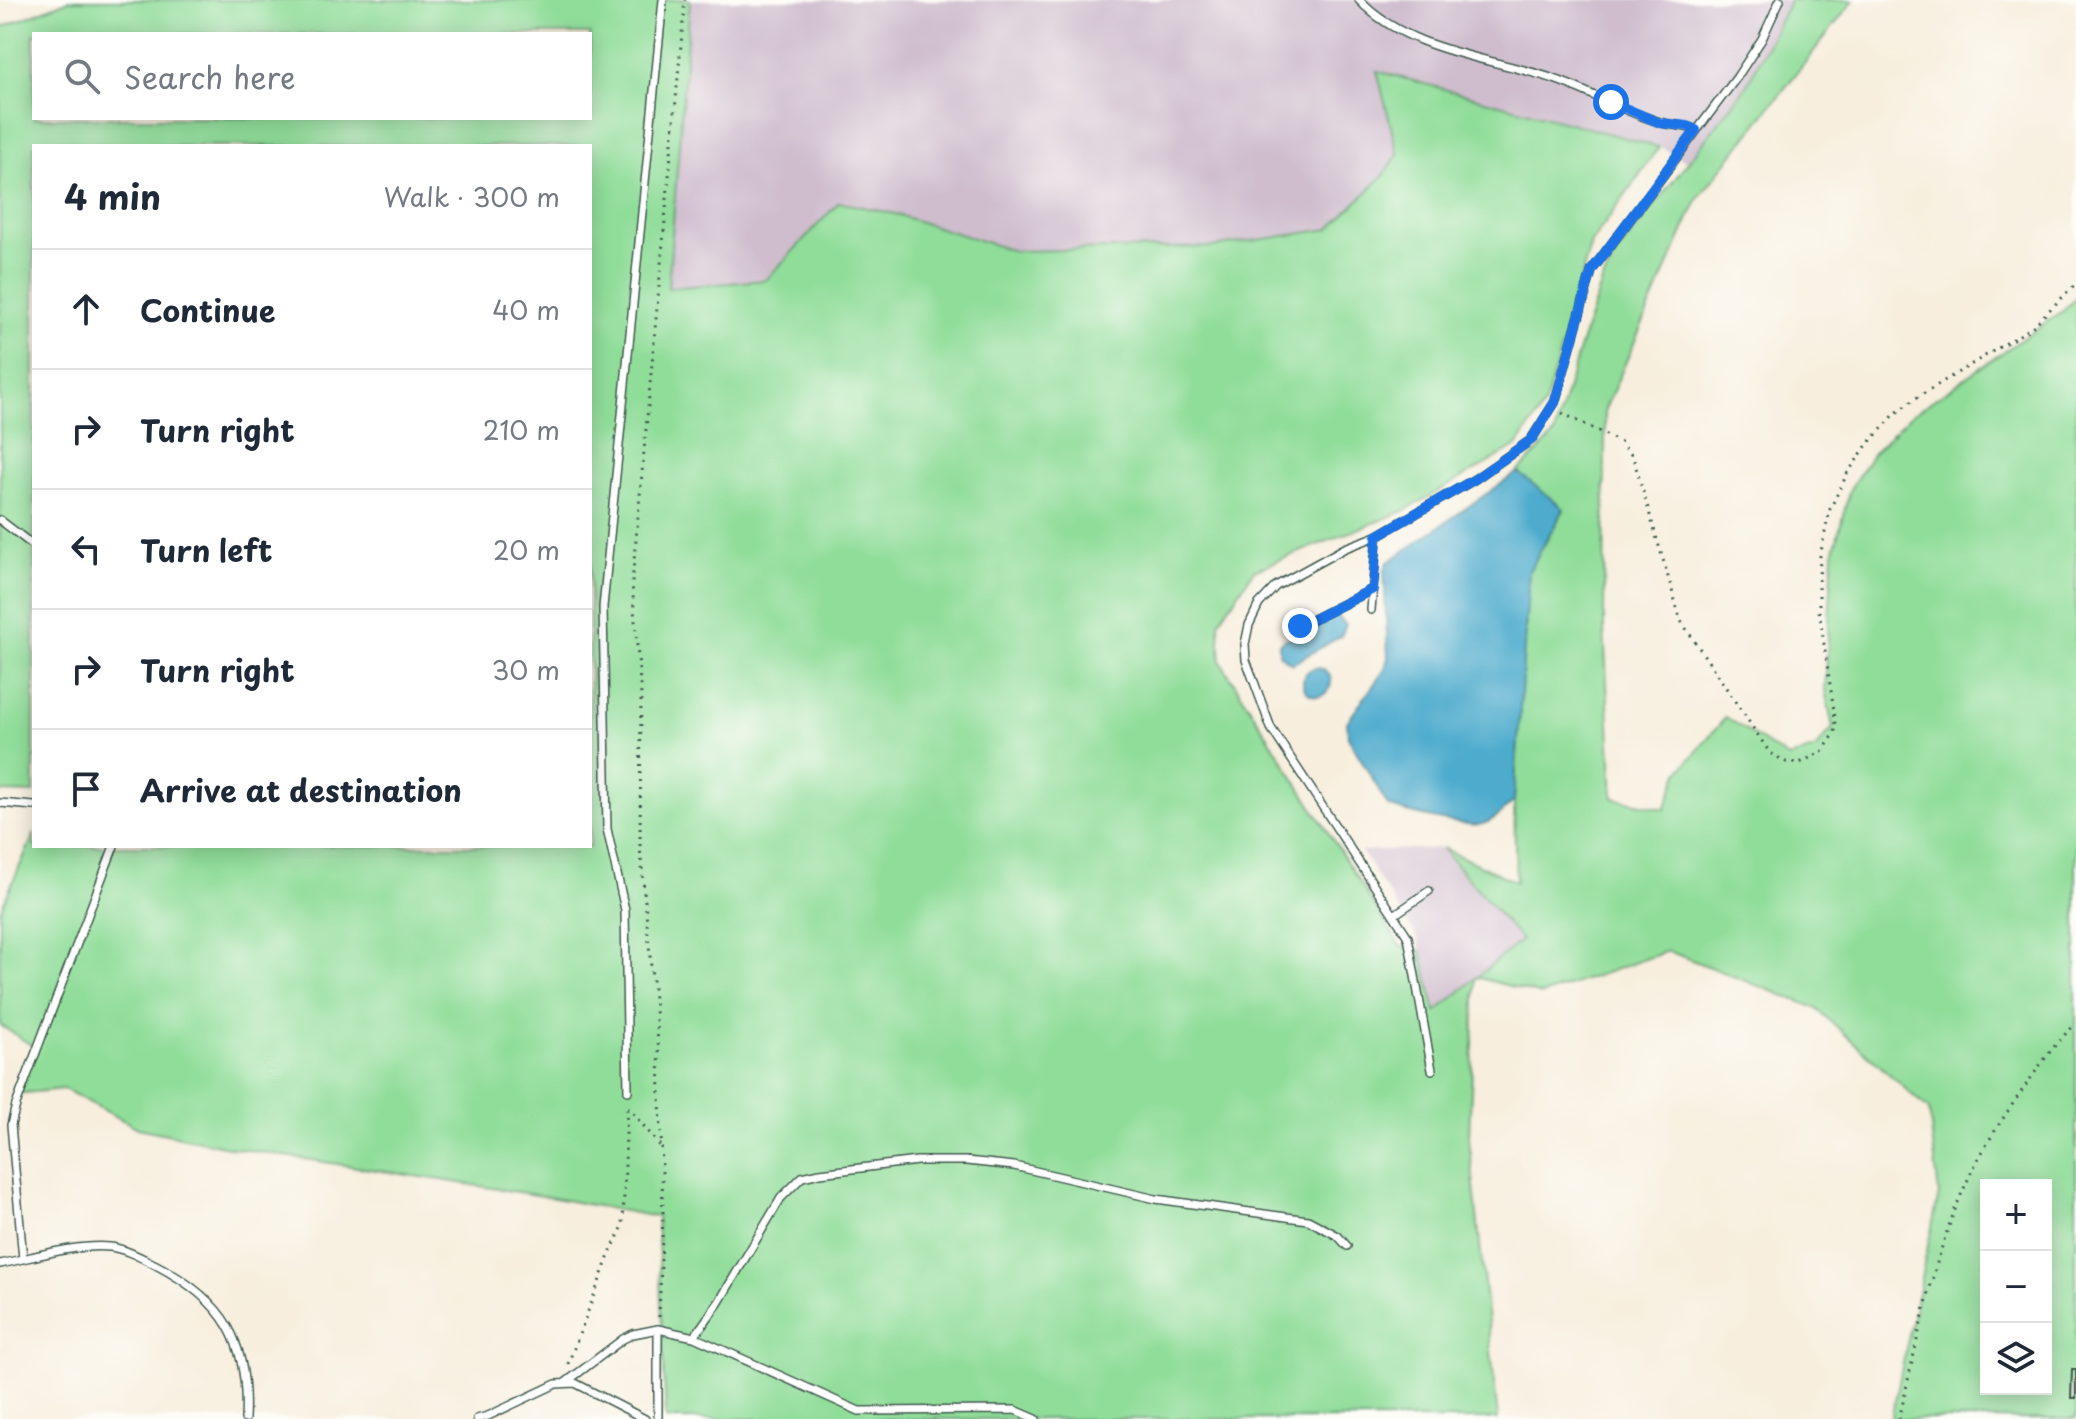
<!DOCTYPE html>
<meta charset="utf-8">
<style>
:root{--surface:#fff;--page:#f6f6f7;--text:#1f2937;--muted:#747a83;--line:#e0e1e3}
body{margin:0;font-family:"Playpen Sans",sans-serif;background:var(--page);color:var(--text)}
.controls{position:absolute;right:24px;bottom:24px;display:grid;overflow:hidden;border-radius:0px;box-shadow:0 4px 20px #0003}
.controls button{width:72px;height:72px;display:grid;place-items:center;padding:0;border:0;border-bottom:2px solid var(--line);background:var(--surface);color:var(--text);font:40px sans-serif}
.stop{position:absolute;width:24px;height:24px;margin:-18px;border:6px solid #1a73e8;border-radius:50%;background:#fff}
.stop.end{background:#1a73e8;border-color:#fff;box-shadow:0 2px 8px #0008}
.list{margin:0;padding:0;list-style:none}
h2{display:flex;justify-content:space-between;align-items:center;height:104px;margin:0;padding:0 32px;font-size:34px}
h2 small{font-size:26px;font-weight:400;color:var(--muted)}
.list li{display:grid;grid-template-columns:52px 1fr auto;gap:24px;align-items:center;box-sizing:border-box;height:120px;padding:0 32px;border-top:2px solid var(--line)}
.list b{display:block;font-size:30px;white-space:nowrap}
.list em{font-size:26px;font-style:normal;color:var(--muted)}
.icon{flex:none;width:44px;height:44px;fill:none;stroke:currentColor;stroke-width:2;stroke-linecap:round;stroke-linejoin:round}
.map{position:relative;flex:none;width:2076px;height:1419px;overflow:hidden}
.search{position:absolute;background:var(--surface);box-shadow:0 4px 20px #0003;left:32px;top:32px;width:560px;height:88px;display:flex;align-items:center;gap:20px;box-sizing:border-box;padding:0 28px;border-radius:0px;color:var(--muted);font-size:30px}
.panel{position:absolute;background:var(--surface);box-shadow:0 4px 20px #0003;left:32px;top:144px;width:560px;height:704px;border-radius:0px}
.map>svg:first-child{display:block}
.industrial{fill:#cfbdce}
.green{fill:#90dd9a;stroke:#588d67;stroke-width:2;fill-rule:evenodd}
.water{fill:#4eabcd;stroke:#367480;stroke-width:2}
.building{fill:#e2acbd}
.lines{fill:none;stroke-linecap:round;stroke-linejoin:round}
.lane-casing{stroke:#3f584d;stroke-width:10}
.path{stroke:#3f584d;stroke-width:3;stroke-dasharray:2 6;stroke-linecap:butt}
.lane{stroke:#fff;stroke-width:7}
.route{stroke:#1a73e8;stroke-width:10}
</style>
<div class="map">
<svg width="2076" height="1419" viewBox="0 0 2076 1419">
<rect width="100%" height="100%" fill="#fdfcf7"/>
<filter id="ink" filterUnits="userSpaceOnUse"><feTurbulence type="fractalNoise" baseFrequency=".0125" numOctaves="2"/><feDisplacementMap in="SourceGraphic" scale="16" xChannelSelector="R" yChannelSelector="G"/><feConvolveMatrix kernelMatrix="1 2 1 2 8 2 1 2 1" color-interpolation-filters="sRGB"/></filter>
<filter id="wash" filterUnits="userSpaceOnUse"><feTurbulence type="fractalNoise" baseFrequency=".006" numOctaves="4" result="noise"/><feDisplacementMap in="SourceGraphic" scale="32" xChannelSelector="R" yChannelSelector="G"/><feGaussianBlur stdDeviation="1.8" result="paint"/><feColorMatrix in="noise" values="0 0 0 0 0 0 0 0 0 0 0 0 0 0 0 0 0 1.4 0 .05"/><feComposite in="paint" operator="in"/></filter>
<g filter="url(#wash)">
<rect width="100%" height="100%" fill="#f7eedd"/>
<path class="industrial" d="M690 0H1790L1746 87 1688 162 1659 146 1378 71 1398 154 1384 175 1329 229 1213 247 1014 251 895 214 839 202 766 280 668 288Z
M1442 848 1522 940 1435 1013 1418 939 1361 851Z"/>
<path class="green" d="M69 0H690L668 288 766 280 839 202 895 214 1014 251 1213 247 1329 229 1384 175 1398 154 1377 71 1659 147 1591 243 1545 404 1517 446 1404 511 1254 570 1219 622 1221 662 1400 946 1421 951 1436 1012 1521 940 1442 848 1516 882 1514 801 1529 571 1564 510 1518 472 1554 435 1580 346 1602 282 1616 255 1746 87 1790 0H1854L1697 200 1605 409 1604 628 1613 798 1665 809 1679 772 1726 717 1788 758 1816 748 1833 728 1825 690 1833 554 1850 489 1873 453 1910 416 2064 310 2076 297V1419H1891L1939 1194 1929 1110 1816 1008 1668 951 1542 995 1476 977 1469 1137 1498 1419H666L657 1217 543 1196 228 1147 138 1128 64 1089 14 1094 34 1047 0 1025V911L34 834V846H590V146H34V793L0 792V28ZM34 34H590V118H34ZM1986 1185H2046V1389H1986Z"/>
<path class="water" d="M1518 472 1564 509 1529 571 1514 801C1505 809 1494 821 1483 824 1468 828 1404 812 1388 806L1348 737 1347 722 1385 669 1388 657 1384 572 1387 563Z
M1337 615 1346 625 1341 636 1292 664 1279 654V644L1285 639Z
M1303 682a14 14 0 1 1 28 0a14 14 0 1 1-28 0Z"/>
<g id="blocks">
<path class="building" d="M2072 1369H2076V1398H2071Z"/>
</g>
</g>
<g filter="url(#ink)">
<use href="#blocks" fill-opacity="0" stroke="#3f584d" stroke-width="2"/>
<g class="lines">
<defs>
<path id="lane" d="M1359 0C1407 51 1487 57 1551 78 1588 90 1622 112 1660 122 1672 126 1684 125 1696 130
M0 520 34 546
M1371 610 1377 536
M1300 626 1373 589
M0 803 34 806
M1394 915 1429 891
M1432 1070 1408 937 1271 728 1246 660 1245 644 1249 625 1259 604 1276 586 1345 548 1377 536 1475 479 1531 440 1555 402 1592 270 1737 77 1762 39 1780 0
M628 1091 625 910 607 829 603 607 663 0
M23 1259 11 1125 16 1105 114 846
M0 1264C35 1257 74 1244 110 1247 126 1249 142 1258 156 1265 225 1301 249 1342 245 1419
M694 1337 719 1302 781 1198 802 1177 820 1173 917 1161H967L1014 1166 1156 1199 1308 1220 1338 1236 1347 1246
M565 1383 623 1339 633 1334 658 1329 694 1337 859 1411 1015 1410 1036 1419
M477 1419 488 1416 556 1384 575 1383 645 1419
M658 1419V1329"/>
</defs>
<use href="#lane" class="lane-casing"/>
<path class="path" d="M1562 413 1620 442 1633 457 1681 621 1770 753 1786 762 1800 763 1823 751 1835 733 1836 724 1819 611V581L1820 556 1830 509 1847 474 1867 445 1895 414 1916 398 2031 328 2076 284
M628 1107 661 1147
M659 1317 663 1213 659 1053 640 847 641 695 632 583 685 0
M568 1364 610 1253 623 1226 627 1103
M1899 1419C1918 1340 1932 1258 1966 1184 1981 1150 2004 1116 2026 1085 2041 1064 2056 1041 2076 1024"/>
<use href="#lane" class="lane"/>
</g>
</g>
<g class="lines" filter="url(#ink)">
<path class="route" d="M1300 626 1373 589 1377 536 1475 479 1531 440 1555 402 1592 270 1696 130 1687 126 1660 123 1611 102"/>
</g>
</svg>
<div class="controls">
<button>+</button>
<button>−</button>
<button><svg class="icon" aria-label="layers" viewBox="0 0 24 24"><path d="M12 4l9 5-9 5-9-5zM3 14l9 5 9-5"/></svg></button>
</div>
<div class="stop" style="left:1611px;top:102px"></div>
<div class="stop end" style="left:1300px;top:626px"></div>
<div class="search"><svg class="icon" aria-label="search" viewBox="0 0 24 24"><circle cx="10" cy="10" r="6"/><path d="M15 15l6 6"/></svg>Search here</div>
<section class="panel">
<h2>4 min<small>Walk · 300 m</small></h2>
<ul class="list">
<li><svg class="icon" aria-label="ahead" viewBox="0 0 24 24"><path d="M12 20V5M6 11l6-6 6 6"/></svg><div><b>Continue</b></div><em>40 m</em></li>
<li><svg class="icon" aria-label="right" viewBox="0 0 24 24"><path d="M7 20v-9h11M14 6l5 5-5 5"/></svg><div><b>Turn right</b></div><em>210 m</em></li>
<li><svg class="icon" aria-label="left" viewBox="0 0 24 24"><path d="M17 20v-9H6M10 6l-5 5 5 5"/></svg><div><b>Turn left</b></div><em>20 m</em></li>
<li><svg class="icon" aria-label="right" viewBox="0 0 24 24"><path d="M7 20v-9h11M14 6l5 5-5 5"/></svg><div><b>Turn right</b></div><em>30 m</em></li>
<li><svg class="icon" aria-label="arrive" viewBox="0 0 24 24"><path d="M6 21V4h12l-3 4 3 4H6"/></svg><div><b>Arrive at destination</b></div></li>
</ul>
</section>
</div>
